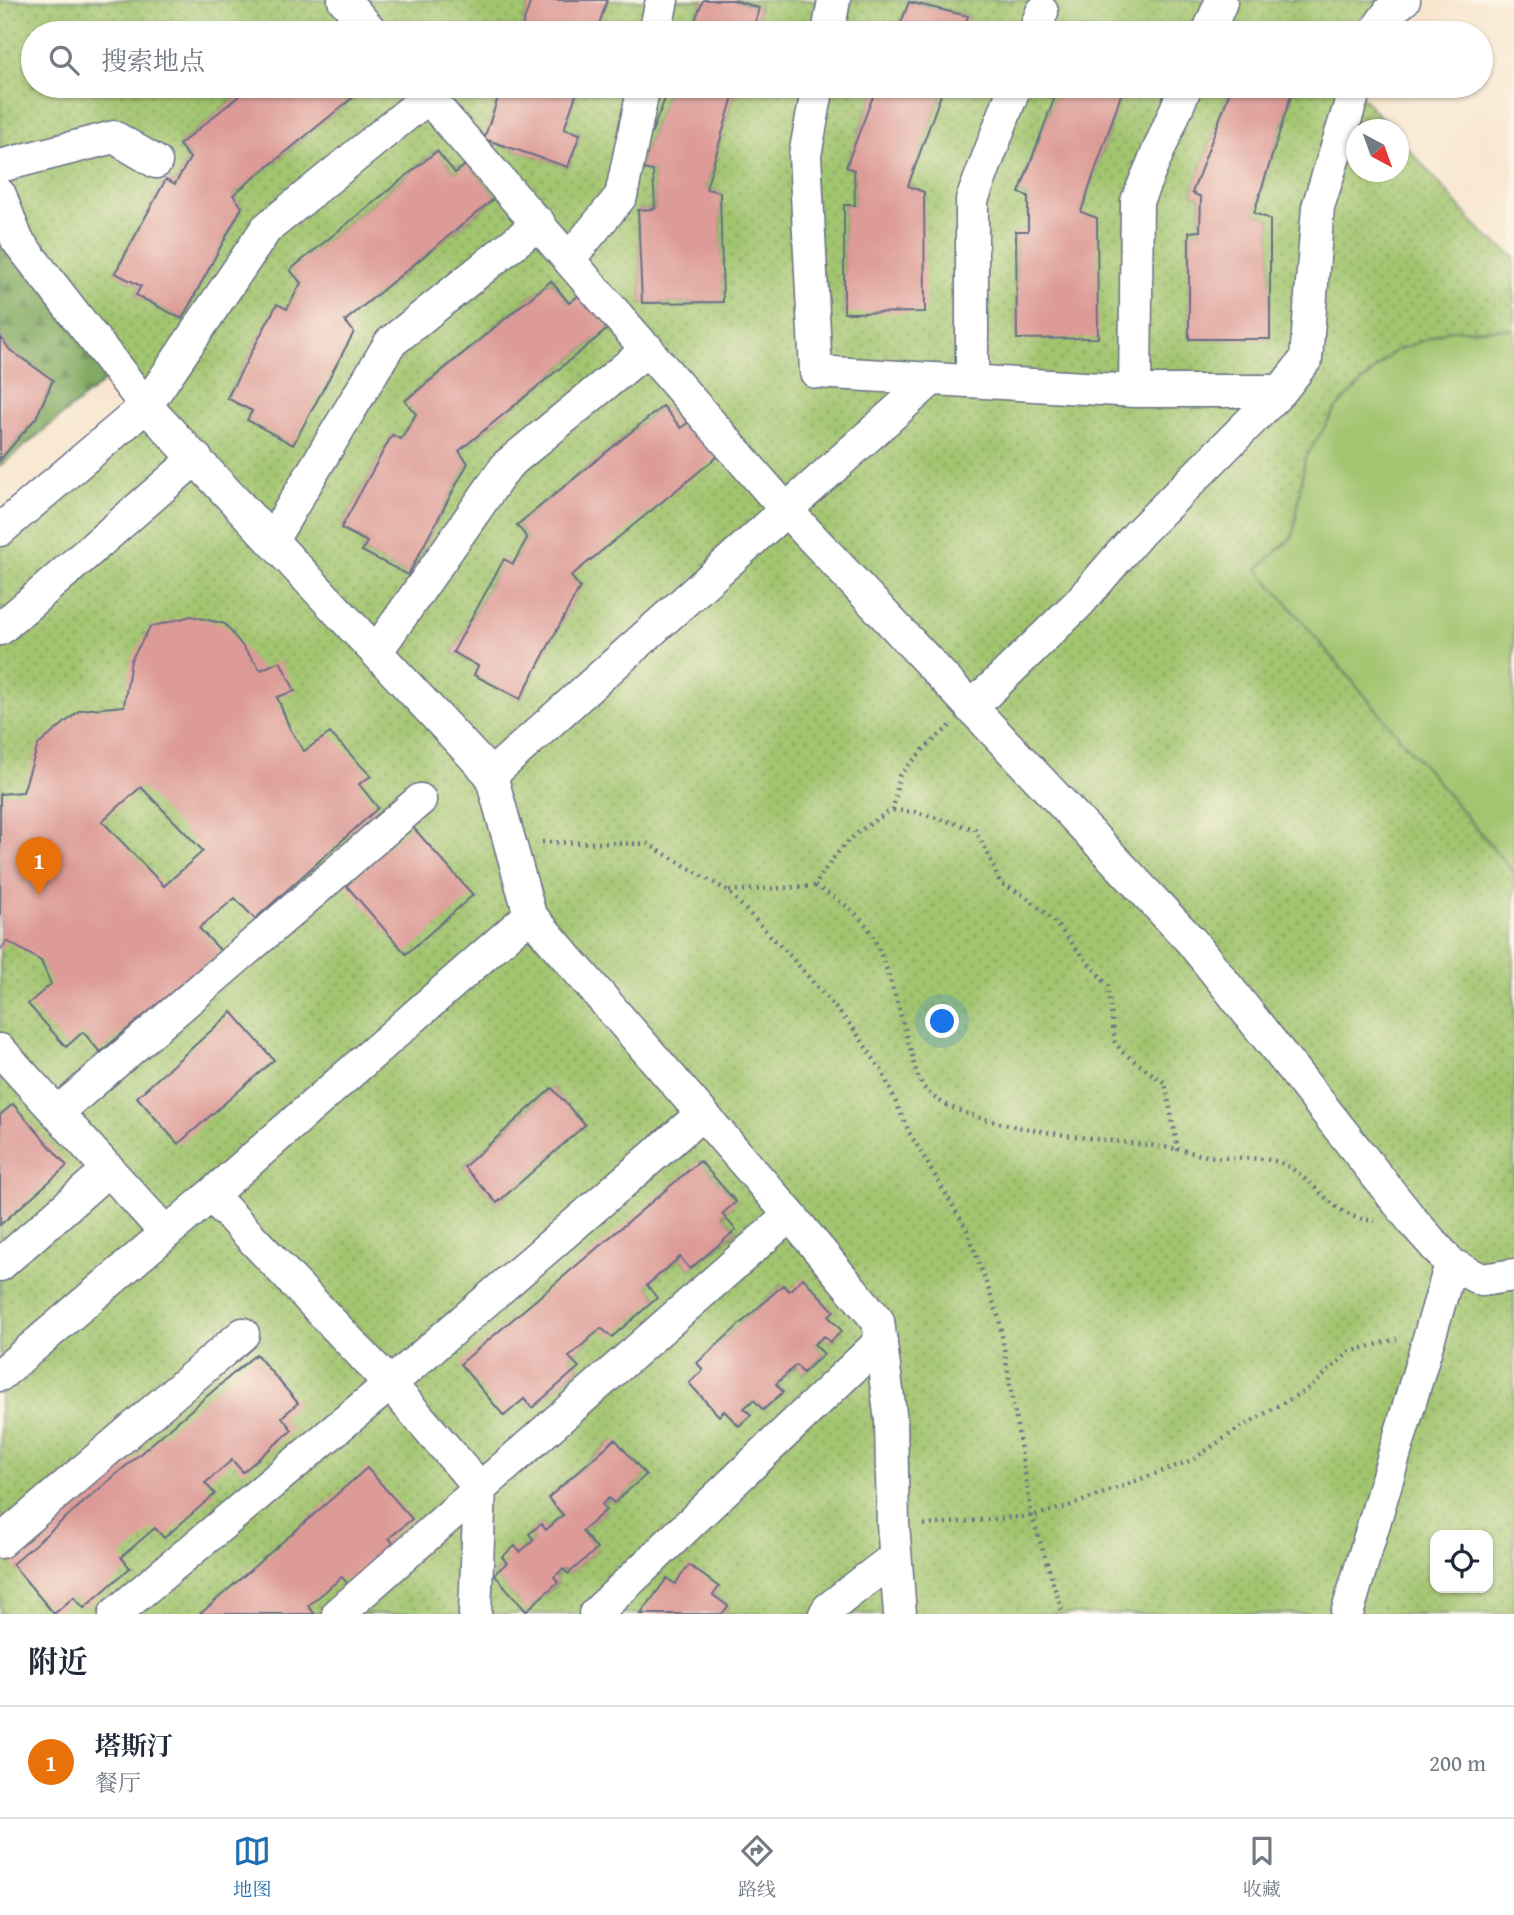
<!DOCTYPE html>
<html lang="zh">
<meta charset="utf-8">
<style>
:root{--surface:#fff;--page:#f6f6f7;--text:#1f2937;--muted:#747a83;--line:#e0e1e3;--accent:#1f6fb2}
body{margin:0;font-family:"Gentium Book Plus","Noto Serif SC",serif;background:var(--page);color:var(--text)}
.controls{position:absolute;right:21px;bottom:21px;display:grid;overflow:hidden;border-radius:14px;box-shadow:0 2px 5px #0004}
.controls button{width:63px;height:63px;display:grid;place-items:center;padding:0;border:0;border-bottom:2px solid var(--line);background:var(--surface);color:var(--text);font:35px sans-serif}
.compass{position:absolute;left:1346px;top:119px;width:63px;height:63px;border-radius:50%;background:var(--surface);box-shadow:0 2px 5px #0004;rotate:139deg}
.you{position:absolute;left:943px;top:1022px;width:24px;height:24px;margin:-18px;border:5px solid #fff;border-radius:50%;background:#1a73e8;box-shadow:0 0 0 10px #1a73e833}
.badge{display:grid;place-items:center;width:46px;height:46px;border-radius:50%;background:var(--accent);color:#fff;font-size:23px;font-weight:700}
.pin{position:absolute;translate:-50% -58px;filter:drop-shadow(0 2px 4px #0008)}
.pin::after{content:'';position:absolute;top:37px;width:24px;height:21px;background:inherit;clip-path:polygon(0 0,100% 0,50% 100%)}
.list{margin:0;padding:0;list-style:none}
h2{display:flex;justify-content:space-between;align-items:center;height:91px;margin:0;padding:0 28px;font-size:30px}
h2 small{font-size:23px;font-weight:400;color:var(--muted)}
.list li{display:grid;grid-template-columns:46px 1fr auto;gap:21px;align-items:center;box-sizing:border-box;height:112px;padding:0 28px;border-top:2px solid var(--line)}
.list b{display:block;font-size:26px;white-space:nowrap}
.list p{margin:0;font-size:23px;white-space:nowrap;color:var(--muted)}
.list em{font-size:23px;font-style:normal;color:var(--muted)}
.icon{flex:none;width:38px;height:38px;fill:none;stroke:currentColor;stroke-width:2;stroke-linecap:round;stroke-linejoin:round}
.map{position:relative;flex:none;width:1514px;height:1614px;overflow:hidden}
.search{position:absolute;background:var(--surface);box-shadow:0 2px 5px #0004;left:21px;right:21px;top:21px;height:77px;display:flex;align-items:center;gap:18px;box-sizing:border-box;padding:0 24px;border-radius:38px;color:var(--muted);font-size:26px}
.sheet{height:203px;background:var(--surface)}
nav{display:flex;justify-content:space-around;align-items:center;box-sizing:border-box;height:98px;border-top:2px solid var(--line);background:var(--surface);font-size:19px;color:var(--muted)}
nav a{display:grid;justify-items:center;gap:4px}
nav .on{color:var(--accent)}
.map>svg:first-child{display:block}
.grass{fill:#a2c56f;stroke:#5e7a66;stroke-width:2}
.forest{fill:url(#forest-firs);stroke:#4e6c60;stroke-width:2}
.garden{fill:url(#garden-dots);stroke:#5e7a66;stroke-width:2;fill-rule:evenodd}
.building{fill:#dd9b97;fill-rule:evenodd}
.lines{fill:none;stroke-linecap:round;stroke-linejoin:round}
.minor-casing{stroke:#686f85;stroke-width:35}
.path{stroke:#686f85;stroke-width:4.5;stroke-dasharray:2 5;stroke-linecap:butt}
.minor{stroke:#fff;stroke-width:32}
</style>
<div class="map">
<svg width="1514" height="1614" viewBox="0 0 1514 1614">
<defs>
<pattern id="forest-firs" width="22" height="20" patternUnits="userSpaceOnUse" patternTransform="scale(1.75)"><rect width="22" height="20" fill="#81aa62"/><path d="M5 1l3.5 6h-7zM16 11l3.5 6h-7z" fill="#698b54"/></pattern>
<pattern id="garden-dots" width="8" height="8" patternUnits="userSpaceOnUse" patternTransform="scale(1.75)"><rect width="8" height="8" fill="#a2c56f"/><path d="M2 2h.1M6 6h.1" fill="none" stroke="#83a05e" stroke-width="1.8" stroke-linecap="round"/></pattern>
</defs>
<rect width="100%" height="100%" fill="#fcf5e5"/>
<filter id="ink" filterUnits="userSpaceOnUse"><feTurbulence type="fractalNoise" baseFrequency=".0143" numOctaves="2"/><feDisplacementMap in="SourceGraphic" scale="14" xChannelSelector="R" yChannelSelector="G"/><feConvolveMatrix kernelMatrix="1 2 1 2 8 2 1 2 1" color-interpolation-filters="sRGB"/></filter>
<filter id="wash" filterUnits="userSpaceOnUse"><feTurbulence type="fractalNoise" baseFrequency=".00686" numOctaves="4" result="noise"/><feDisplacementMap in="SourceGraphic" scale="28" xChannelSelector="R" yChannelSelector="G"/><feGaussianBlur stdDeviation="1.57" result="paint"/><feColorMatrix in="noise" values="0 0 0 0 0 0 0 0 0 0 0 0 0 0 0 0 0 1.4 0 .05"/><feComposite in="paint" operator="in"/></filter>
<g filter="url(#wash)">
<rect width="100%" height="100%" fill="#f8e5ce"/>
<path class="grass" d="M1514 329V873L1258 569 1293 536 1305 458 1337 407 1393 352 1449 330Z"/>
<path class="forest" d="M0 196 118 370 0 466V460L36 418 53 380 10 350 0 336Z"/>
<path class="garden" d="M0 0H531L520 33H332L325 25 315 33H33V86H251L179 145 190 158 175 184 166 179 115 272 141 286 136 295 182 319 242 207 233 195 367 86H502L485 139 568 167 580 134 564 129 579 86H670L638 168 653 171 655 209 638 210 642 303 722 302 720 192 706 189 736 86H877L846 167 854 170 855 205H844V313L924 192 908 186 944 86H1059L1019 193 1028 196V231H1016L1017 339 1081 212 1124 86H1232L1192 193 1201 197 1200 231 1189 232V339H1269L1270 219 1254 213 1294 86H1356L1355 89 1391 129 1356 130V172H1398L1399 138 1483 233 1514 257V329L1449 330 1393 352 1337 407 1305 458 1293 536 1258 569 1514 873V1614H722L728 1606 713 1595 719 1587 675 1584 641 1614H0V629L11 619 0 607V530L146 406 0 196ZM436 151 455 173 468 163 496 197 345 321 293 444 248 420 252 411 227 397 277 305 287 309 301 283 291 270ZM551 281 569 303 610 327 459 451 468 463 408 575 362 551 367 542 341 528 392 435 401 439 416 414 405 400ZM663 406 681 428 571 576 580 587 520 699 474 675 478 666 453 652 504 559 513 564 527 538 517 525ZM552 1088 584 1125 497 1203 464 1166ZM700 1161 735 1202 722 1214 736 1231 690 1269 680 1257 647 1285 657 1298 601 1328 569 1357 579 1368 531 1408 524 1399ZM782 1285 842 1331 830 1342 824 1336 814 1344 824 1355 804 1373 796 1365 776 1384 783 1392 763 1409 754 1400 744 1408 751 1415 739 1426 724 1411 719 1415 689 1383 703 1370 697 1363ZM614 1440 645 1476 614 1503 609 1498 602 1504 606 1510 582 1531 597 1549 568 1574 563 1569 554 1577 558 1583 526 1610 494 1574 534 1540 529 1534 541 1524 546 1530 563 1515 548 1497ZM1435 1535H1488V1588H1435Z
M607 0H703L690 33H596Z
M733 0H1404L1374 33H1277L1254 29 1252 33H1099L1082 28 1079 33H962L968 16 909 2 897 33H752L759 8Z"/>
<g id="blocks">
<path class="building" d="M531 0H607L596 33H520Z
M703 0H733L759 8 752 33H690Z
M909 2 968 16 962 33H897Z
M325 25 332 33H315Z
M1081 28 1097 33H1079Z
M1254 29 1270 32V33H1252Z
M251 86H367L233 195 242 207 182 319 136 295 141 286 115 273 166 179 175 184 190 158 179 145Z
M502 86H579L564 129 580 134 568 167 484 139Z
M670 86H736L706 189 720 192 723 302 642 303 638 210 655 209 653 171 638 168Z
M877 86H944L908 186 924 192 925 312 844 313V205H855L854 170 846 167Z
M1059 86H1124L1081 212 1097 218 1098 338 1017 339 1016 231H1028V196L1019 193Z
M1232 86H1294L1254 213 1270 219V339H1189V232L1200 231 1201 197 1192 193Z
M437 151 455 173 468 163 496 197 345 321 354 332 293 445 247 420 252 411 227 398 277 304 287 309 301 283 290 270Z
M551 281 569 303 582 293 610 327 459 451 468 463 408 575 362 551 367 542 341 528 392 435 401 439 416 414 405 401Z
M0 336 10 350 53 380 36 418 0 460Z
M663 406 681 428 695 417 723 452 571 576 580 587 520 699 474 675 478 666 453 652 504 559 513 564 527 538 517 525Z
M191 616 225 624 261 670 280 661 295 691 277 697 290 729 304 751 330 733 371 776 359 784 378 808 255 919 235 898 199 928 221 951 100 1052 83 1032 66 1047 28 1004 51 984 41 961 7 941 0 951V794L23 792 38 745 80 710 124 706 131 660 150 627ZM141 787 203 851 164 886 102 821Z
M411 825 473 895 406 954 345 884Z
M232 1012 274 1060 178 1144 137 1097Z
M552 1088 585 1125 497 1203 464 1167Z
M13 1104 67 1166 0 1225V1115Z
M700 1161 736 1202 722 1214 736 1230 690 1269 680 1257 647 1285 657 1298 612 1337 601 1328 569 1357 579 1367 532 1408 524 1399 504 1416 460 1364Z
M803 1278 834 1311 828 1316 842 1331 830 1342 824 1336 814 1344 824 1354 803 1373 796 1365 776 1384 783 1392 763 1410 754 1400 744 1408 751 1415 739 1426 724 1411 719 1416 689 1383 703 1370 697 1363 783 1285 789 1291Z
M256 1354 298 1403 282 1417 292 1430 243 1472 232 1460 205 1483 215 1494 164 1538 155 1528 121 1557 130 1568 84 1608 74 1597 54 1614 12 1564Z
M615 1439 646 1475 614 1503 609 1498 602 1504 606 1510 582 1531 597 1549 568 1574 563 1569 554 1577 558 1582 526 1611 494 1574 507 1563 502 1557 515 1546 520 1552 534 1540 529 1534 541 1524 546 1530 563 1515 548 1498Z
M367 1468 412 1519 389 1538 401 1552 354 1592 342 1577 308 1606 315 1614H200Z
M689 1565 719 1587 713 1595 728 1606 722 1614H641L667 1578 675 1584Z"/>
</g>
</g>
<g filter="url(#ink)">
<use href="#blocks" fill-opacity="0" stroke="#686f85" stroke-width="2"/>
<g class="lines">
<defs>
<path id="minor" d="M344 0 373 33
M655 33 662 0
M828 33 834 0
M1034 33 1042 12
M1208 33 1221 2
M1374 33 1390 11 1404 0
M418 86 786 510 1192 942 1411 1219 1451 1264 1347 1614
M818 86 805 155 816 372 1135 391H1281
M0 166 114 137 156 162
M0 195 17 240 146 406 491 775 530 915 211 1195 390 1384 480 1488 475 1614
M570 258 621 196 644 86
M972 381V200L1015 86
M1135 391 1137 201 1186 86
M0 530 146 406 266 229 428 97
M272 540 390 343 539 223
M0 629 196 458
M376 652 507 465 648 349
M971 708 1079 603 1139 533 1281 391 1306 359 1318 207 1356 86
M491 775 932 379
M530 915 790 1215 878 1321 891 1421 893 1524 900 1614
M0 1050 166 1233
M57 1113 420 800
M1451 1264 1482 1280 1514 1275
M0 1265 109 1169
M0 1375 211 1195
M0 1542 243 1334
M115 1614 390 1384 702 1114
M338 1614 790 1215
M595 1614 881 1341
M825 1614 828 1609 895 1557"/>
</defs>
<use href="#minor" class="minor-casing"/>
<path class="path" d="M893 810 915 812 975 829 990 858 1000 883 1025 896 1051 918 1108 986 1115 1042 1122 1052 1165 1083 1178 1149C1190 1152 1203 1156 1215 1157 1232 1159 1260 1157 1275 1161 1315 1173 1331 1222 1375 1220
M542 842 648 844 728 891 790 956 853 1028 882 1071 909 1132 966 1228 999 1318 1032 1516 1063 1614
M815 886C833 897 852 907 865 924 884 948 900 1014 909 1045 915 1063 915 1079 929 1093 971 1132 1119 1140 1178 1149
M729 891 815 886C836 850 855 830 893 810L899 776 924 749 950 726
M924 1525 1032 1516 1069 1506 1192 1460 1238 1429 1311 1387 1349 1352 1397 1339"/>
<use href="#minor" class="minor"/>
</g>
</g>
</svg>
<div class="controls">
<button><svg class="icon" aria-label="locate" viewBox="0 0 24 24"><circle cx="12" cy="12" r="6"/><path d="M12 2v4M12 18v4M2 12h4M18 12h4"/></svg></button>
</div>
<svg class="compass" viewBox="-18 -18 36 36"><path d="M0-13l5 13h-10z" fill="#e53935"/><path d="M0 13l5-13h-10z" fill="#747a83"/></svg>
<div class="you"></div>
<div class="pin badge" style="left:39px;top:895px;background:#e8710a">1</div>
<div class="search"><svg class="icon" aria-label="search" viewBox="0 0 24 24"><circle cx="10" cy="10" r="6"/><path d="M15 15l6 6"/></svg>搜索地点</div>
</div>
<section class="sheet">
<h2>附近<small></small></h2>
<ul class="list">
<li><span class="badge" style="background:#e8710a">1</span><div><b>塔斯汀</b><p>餐厅</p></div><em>200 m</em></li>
</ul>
</section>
<nav>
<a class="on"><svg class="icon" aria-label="map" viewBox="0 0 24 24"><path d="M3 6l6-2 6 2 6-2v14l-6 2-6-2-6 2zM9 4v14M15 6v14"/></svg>地图</a>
<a><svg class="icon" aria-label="directions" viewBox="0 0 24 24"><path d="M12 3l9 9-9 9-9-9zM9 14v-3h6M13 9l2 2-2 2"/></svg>路线</a>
<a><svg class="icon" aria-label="saved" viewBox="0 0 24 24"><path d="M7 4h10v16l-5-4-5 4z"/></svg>收藏</a>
</nav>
